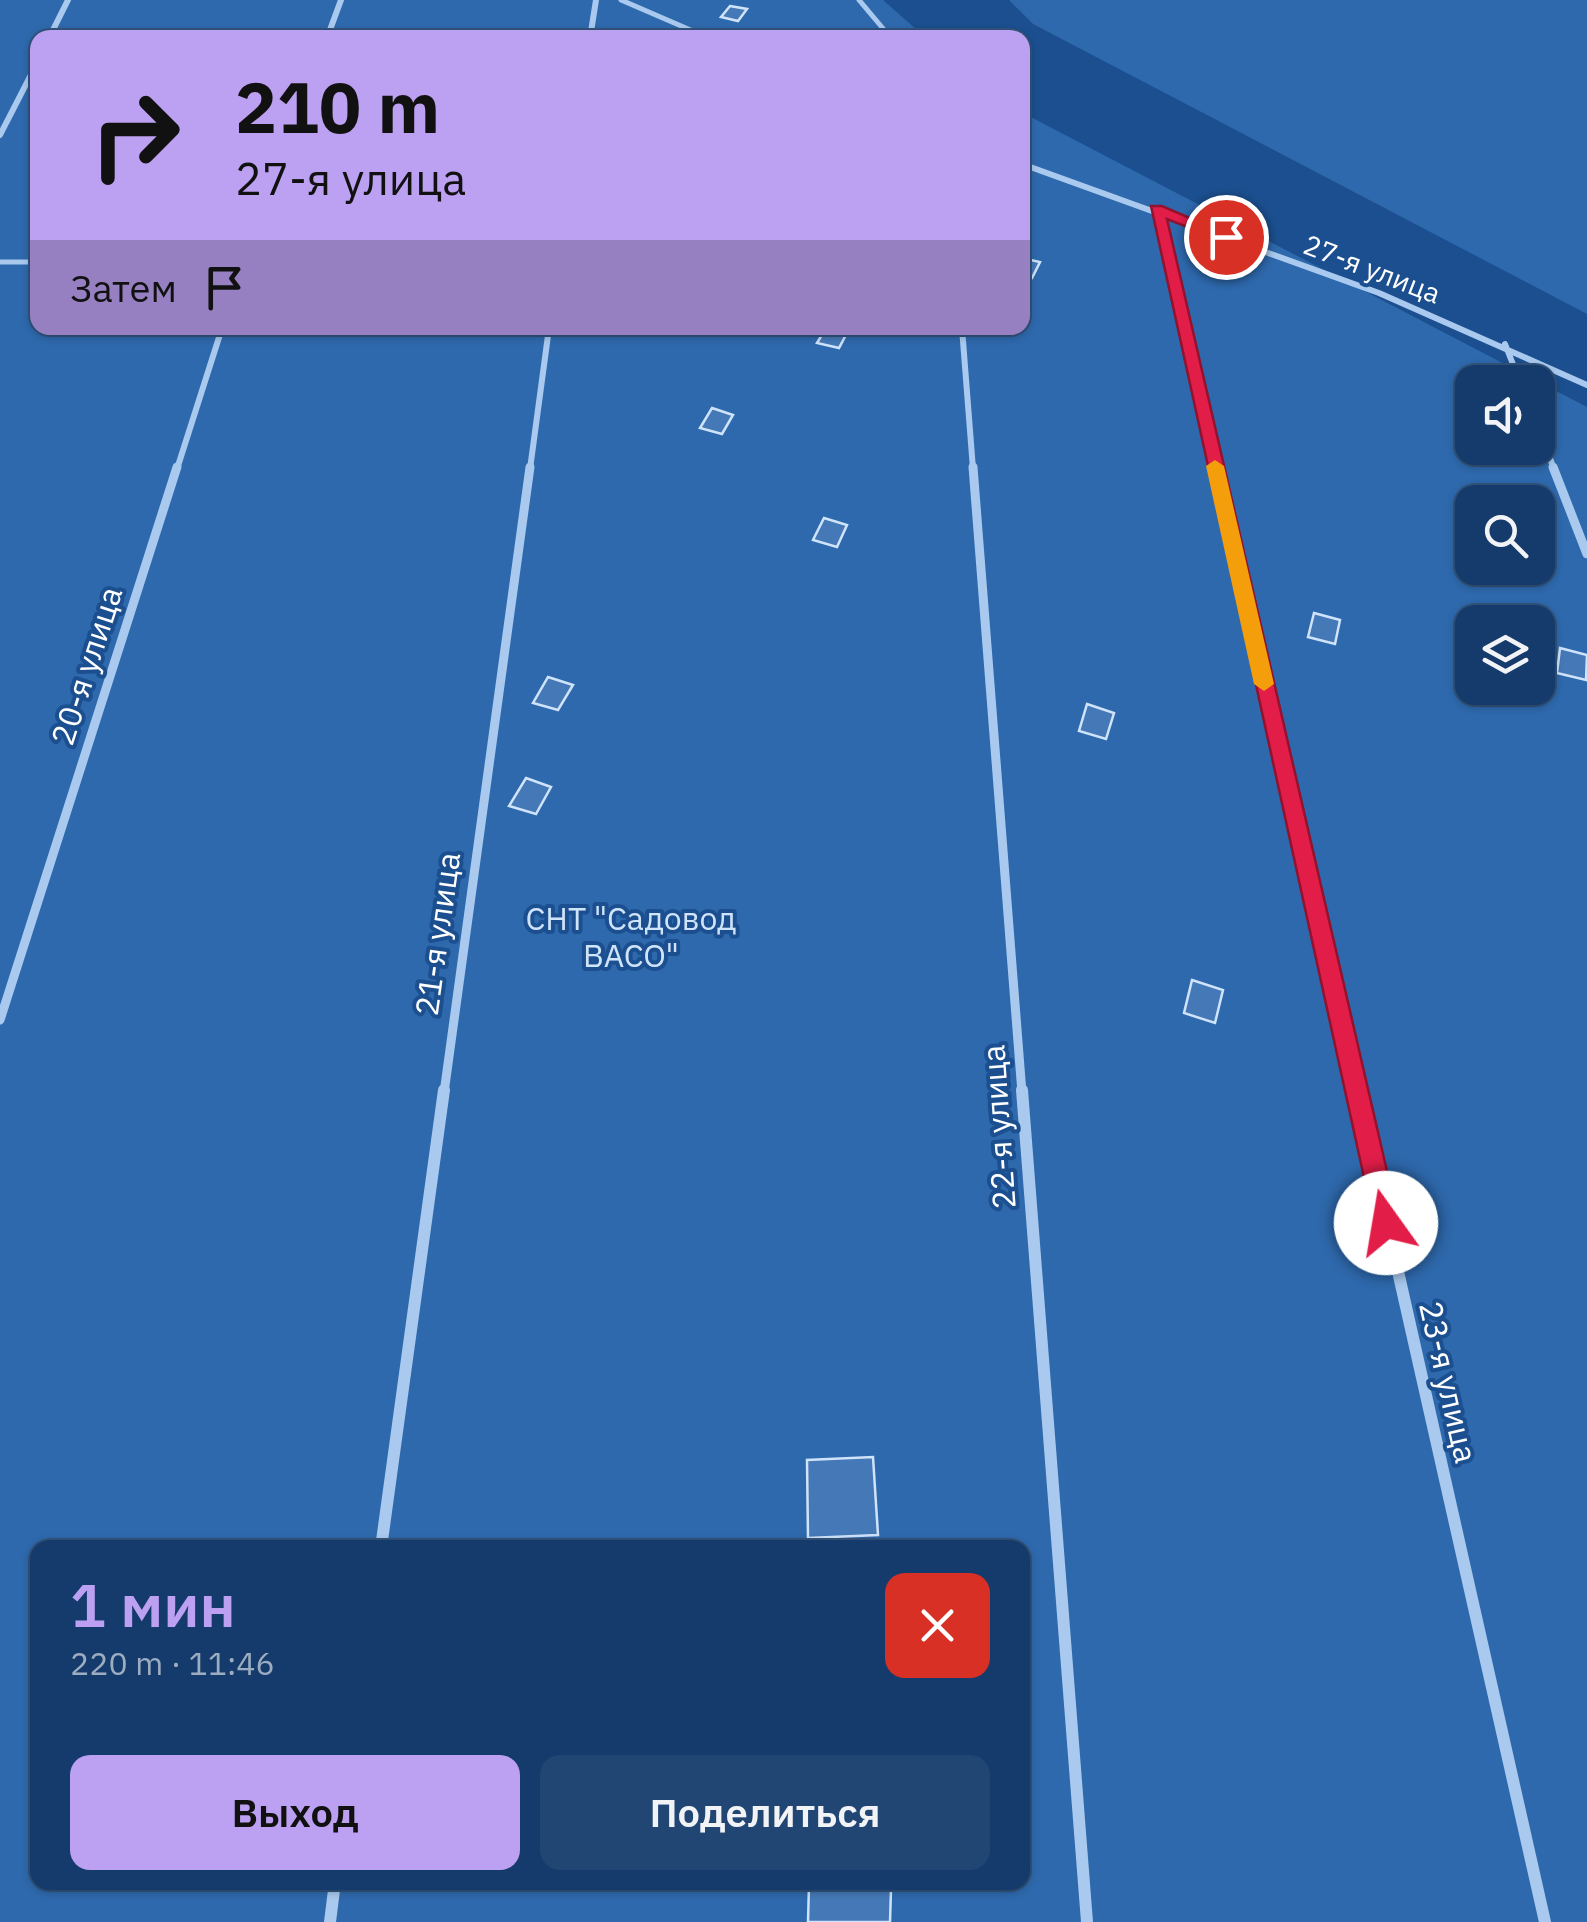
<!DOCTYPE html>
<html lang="ru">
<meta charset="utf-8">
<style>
body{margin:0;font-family:"IBM Plex Sans",sans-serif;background:#214673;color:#f1f3f6;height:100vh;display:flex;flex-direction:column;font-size:38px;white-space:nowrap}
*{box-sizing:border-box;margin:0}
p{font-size:32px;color:#9dadc1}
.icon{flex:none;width:55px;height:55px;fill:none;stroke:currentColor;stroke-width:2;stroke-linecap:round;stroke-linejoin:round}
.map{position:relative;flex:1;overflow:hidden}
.sheet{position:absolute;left:30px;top:1540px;width:1000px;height:350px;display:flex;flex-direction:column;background:#143b6b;border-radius:20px;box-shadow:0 2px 8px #0004,0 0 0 2px #33557e}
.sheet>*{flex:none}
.guide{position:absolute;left:30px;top:30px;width:1000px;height:305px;border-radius:20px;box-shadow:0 2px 8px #0004,0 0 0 2px #33557e;background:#bca0f2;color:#111;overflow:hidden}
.buttons{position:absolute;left:1455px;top:365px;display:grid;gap:20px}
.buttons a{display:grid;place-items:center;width:100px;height:100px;border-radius:20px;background:#143b6b;box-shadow:0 2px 8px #0004,0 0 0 2px #33557e;font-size:50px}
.pin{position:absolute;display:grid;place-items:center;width:85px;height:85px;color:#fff;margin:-42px;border:5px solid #fff;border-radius:50%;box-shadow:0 2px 10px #0007}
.me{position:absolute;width:110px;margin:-55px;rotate:347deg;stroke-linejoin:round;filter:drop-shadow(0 0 8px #0008)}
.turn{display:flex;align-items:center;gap:35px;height:210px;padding:0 40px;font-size:45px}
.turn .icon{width:130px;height:130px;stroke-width:2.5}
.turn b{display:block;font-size:70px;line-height:85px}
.then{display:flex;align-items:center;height:95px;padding:0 40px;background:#0003;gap:20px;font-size:38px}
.round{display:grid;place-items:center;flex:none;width:105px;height:105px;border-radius:20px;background:#214673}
.overview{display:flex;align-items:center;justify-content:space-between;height:170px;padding:0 40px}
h1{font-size:60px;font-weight:600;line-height:75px;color:#bca0f2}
.action{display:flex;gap:20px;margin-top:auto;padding:20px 40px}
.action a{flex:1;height:115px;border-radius:20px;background:#bca0f2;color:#111;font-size:40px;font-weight:600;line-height:115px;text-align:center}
.action a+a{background:#214673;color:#f1f3f6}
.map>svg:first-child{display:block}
.green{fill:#2e69ad;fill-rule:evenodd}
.building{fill:#4478b7;stroke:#cfe3fa;stroke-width:2.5}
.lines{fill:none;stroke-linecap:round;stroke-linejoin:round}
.service{stroke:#a9c9ee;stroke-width:5}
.minor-far2{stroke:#a9c9ee;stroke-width:6}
.minor-far1{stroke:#a9c9ee;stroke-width:9}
.minor{stroke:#a9c9ee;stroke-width:12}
.route{fill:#e11d48;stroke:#92132f;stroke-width:2.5}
.slow{fill:#f59e0b}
.labels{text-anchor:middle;stroke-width:8;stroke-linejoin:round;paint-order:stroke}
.far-street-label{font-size:28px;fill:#fff;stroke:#1b4f8f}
.street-label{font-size:32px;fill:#fff;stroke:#1b4f8f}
.park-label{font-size:32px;fill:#cfe3fa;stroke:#1b4f8f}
</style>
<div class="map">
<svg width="1587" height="1922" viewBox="0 0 1587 1922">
<rect width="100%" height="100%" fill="#1b4f8f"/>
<path class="green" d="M 0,0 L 883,0 L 925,37 L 38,38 L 38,328 L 1022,328 L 1023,113 L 1587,407 L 1587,1922 L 0,1922 ZM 1472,382 L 1538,382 L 1538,448 L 1472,448 ZM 1472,502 L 1538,502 L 1538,568 L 1472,568 ZM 1472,622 L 1538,622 L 1538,688 L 1472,688 ZM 38,1548 L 1022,1548 L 1022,1882 L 38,1882 Z
M 1009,0 L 1587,0 L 1587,314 L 1033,24 Z"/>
<path class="building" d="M 730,6 L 747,9 L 738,21 L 721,17 Z
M 1022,258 L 1040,262 L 1032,278 L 1022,276 Z
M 826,328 L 848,331 L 839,348 L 817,343 Z
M 712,408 L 733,415 L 722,434 L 700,428 Z
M 824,518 L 847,525 L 837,547 L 813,540 Z
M 1314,613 L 1340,620 L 1335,644 L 1308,637 Z
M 1560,648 L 1587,655 L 1586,680 L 1557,673 Z
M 548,677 L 573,685 L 558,710 L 533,703 Z
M 1087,704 L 1114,713 L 1106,739 L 1079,731 Z
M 526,778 L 551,787 L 536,814 L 509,806 Z
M 1192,980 L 1223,990 L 1215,1023 L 1184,1013 Z
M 873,1457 L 878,1535 L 808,1538 L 807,1460 Z
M 809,1885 L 891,1889 L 890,1922 L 808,1922 Z"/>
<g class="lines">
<path class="service" d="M 621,0 L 709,38
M 859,0 L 891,38
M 0,262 L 38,262"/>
<path class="minor-far2" d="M 49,38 L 68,0
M 327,38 L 341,0
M 590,38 L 596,0
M 0,135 L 38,61
M 1022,164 L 1379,293 L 1587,385
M 1157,210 L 1216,469
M 962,328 L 973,469
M 1505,344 L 1520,382
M 1538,427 L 1554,469
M 177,469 L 222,328
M 530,469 L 549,328"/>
<path class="minor-far1" d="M 973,467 L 1022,1093
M 1215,467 L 1357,1093
M 1553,467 L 1587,554
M 0,1020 L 177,467
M 444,1093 L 530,467"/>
<path class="minor" d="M 1022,1090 L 1087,1922
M 1357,1090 L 1545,1922
M 381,1548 L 444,1090
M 330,1922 L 335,1882"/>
</g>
<path class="route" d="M 1151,206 L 1162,206 L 1234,237 L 1221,240 L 1167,219 L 1399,1223 L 1395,1232 L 1386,1235 L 1378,1232 L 1374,1223 Z"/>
<path class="slow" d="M 1215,460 L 1224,466 L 1274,684 L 1264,691 L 1254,684 L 1206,466 Z"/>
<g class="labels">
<g class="far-street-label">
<text transform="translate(1372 269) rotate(21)" y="10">27-я улица</text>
</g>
<g class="street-label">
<text transform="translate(87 666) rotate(-72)" y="11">20-я улица</text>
<text transform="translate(438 934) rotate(-82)" y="11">21-я улица</text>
<text transform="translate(999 1127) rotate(-94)" y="11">22-я улица</text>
<text transform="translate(1448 1382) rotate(77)" y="11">23-я улица</text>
</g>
<g class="park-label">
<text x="631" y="930">СНТ "Садовод<tspan x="631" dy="37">ВАСО"</tspan></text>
</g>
</g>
</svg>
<div class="buttons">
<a><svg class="icon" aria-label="sound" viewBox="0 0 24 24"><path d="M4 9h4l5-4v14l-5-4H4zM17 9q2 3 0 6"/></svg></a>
<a><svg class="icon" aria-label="search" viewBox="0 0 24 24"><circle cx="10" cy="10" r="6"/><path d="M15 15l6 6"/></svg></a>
<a><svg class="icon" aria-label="layers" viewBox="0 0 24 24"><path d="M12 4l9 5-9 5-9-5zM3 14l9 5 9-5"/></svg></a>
</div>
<div class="pin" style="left:1226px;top:237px;background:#d93025"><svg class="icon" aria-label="arrive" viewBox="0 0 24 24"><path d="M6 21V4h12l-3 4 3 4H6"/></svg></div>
<svg class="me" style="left:1386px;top:1223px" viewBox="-20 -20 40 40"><circle r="19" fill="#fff"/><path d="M0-13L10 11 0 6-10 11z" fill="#e11d48"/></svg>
<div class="guide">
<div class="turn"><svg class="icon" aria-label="right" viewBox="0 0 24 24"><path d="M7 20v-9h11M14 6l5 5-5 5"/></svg><div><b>210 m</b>27-я улица</div></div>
<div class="then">Затем<svg class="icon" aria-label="arrive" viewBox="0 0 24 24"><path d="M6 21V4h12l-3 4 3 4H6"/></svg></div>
</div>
<section class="sheet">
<div class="overview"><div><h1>1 мин</h1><p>220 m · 11:46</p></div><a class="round" style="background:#d93025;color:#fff"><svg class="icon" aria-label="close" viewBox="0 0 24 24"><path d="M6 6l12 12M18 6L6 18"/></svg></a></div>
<div class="action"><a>Выход</a><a>Поделиться</a></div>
</section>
</div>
